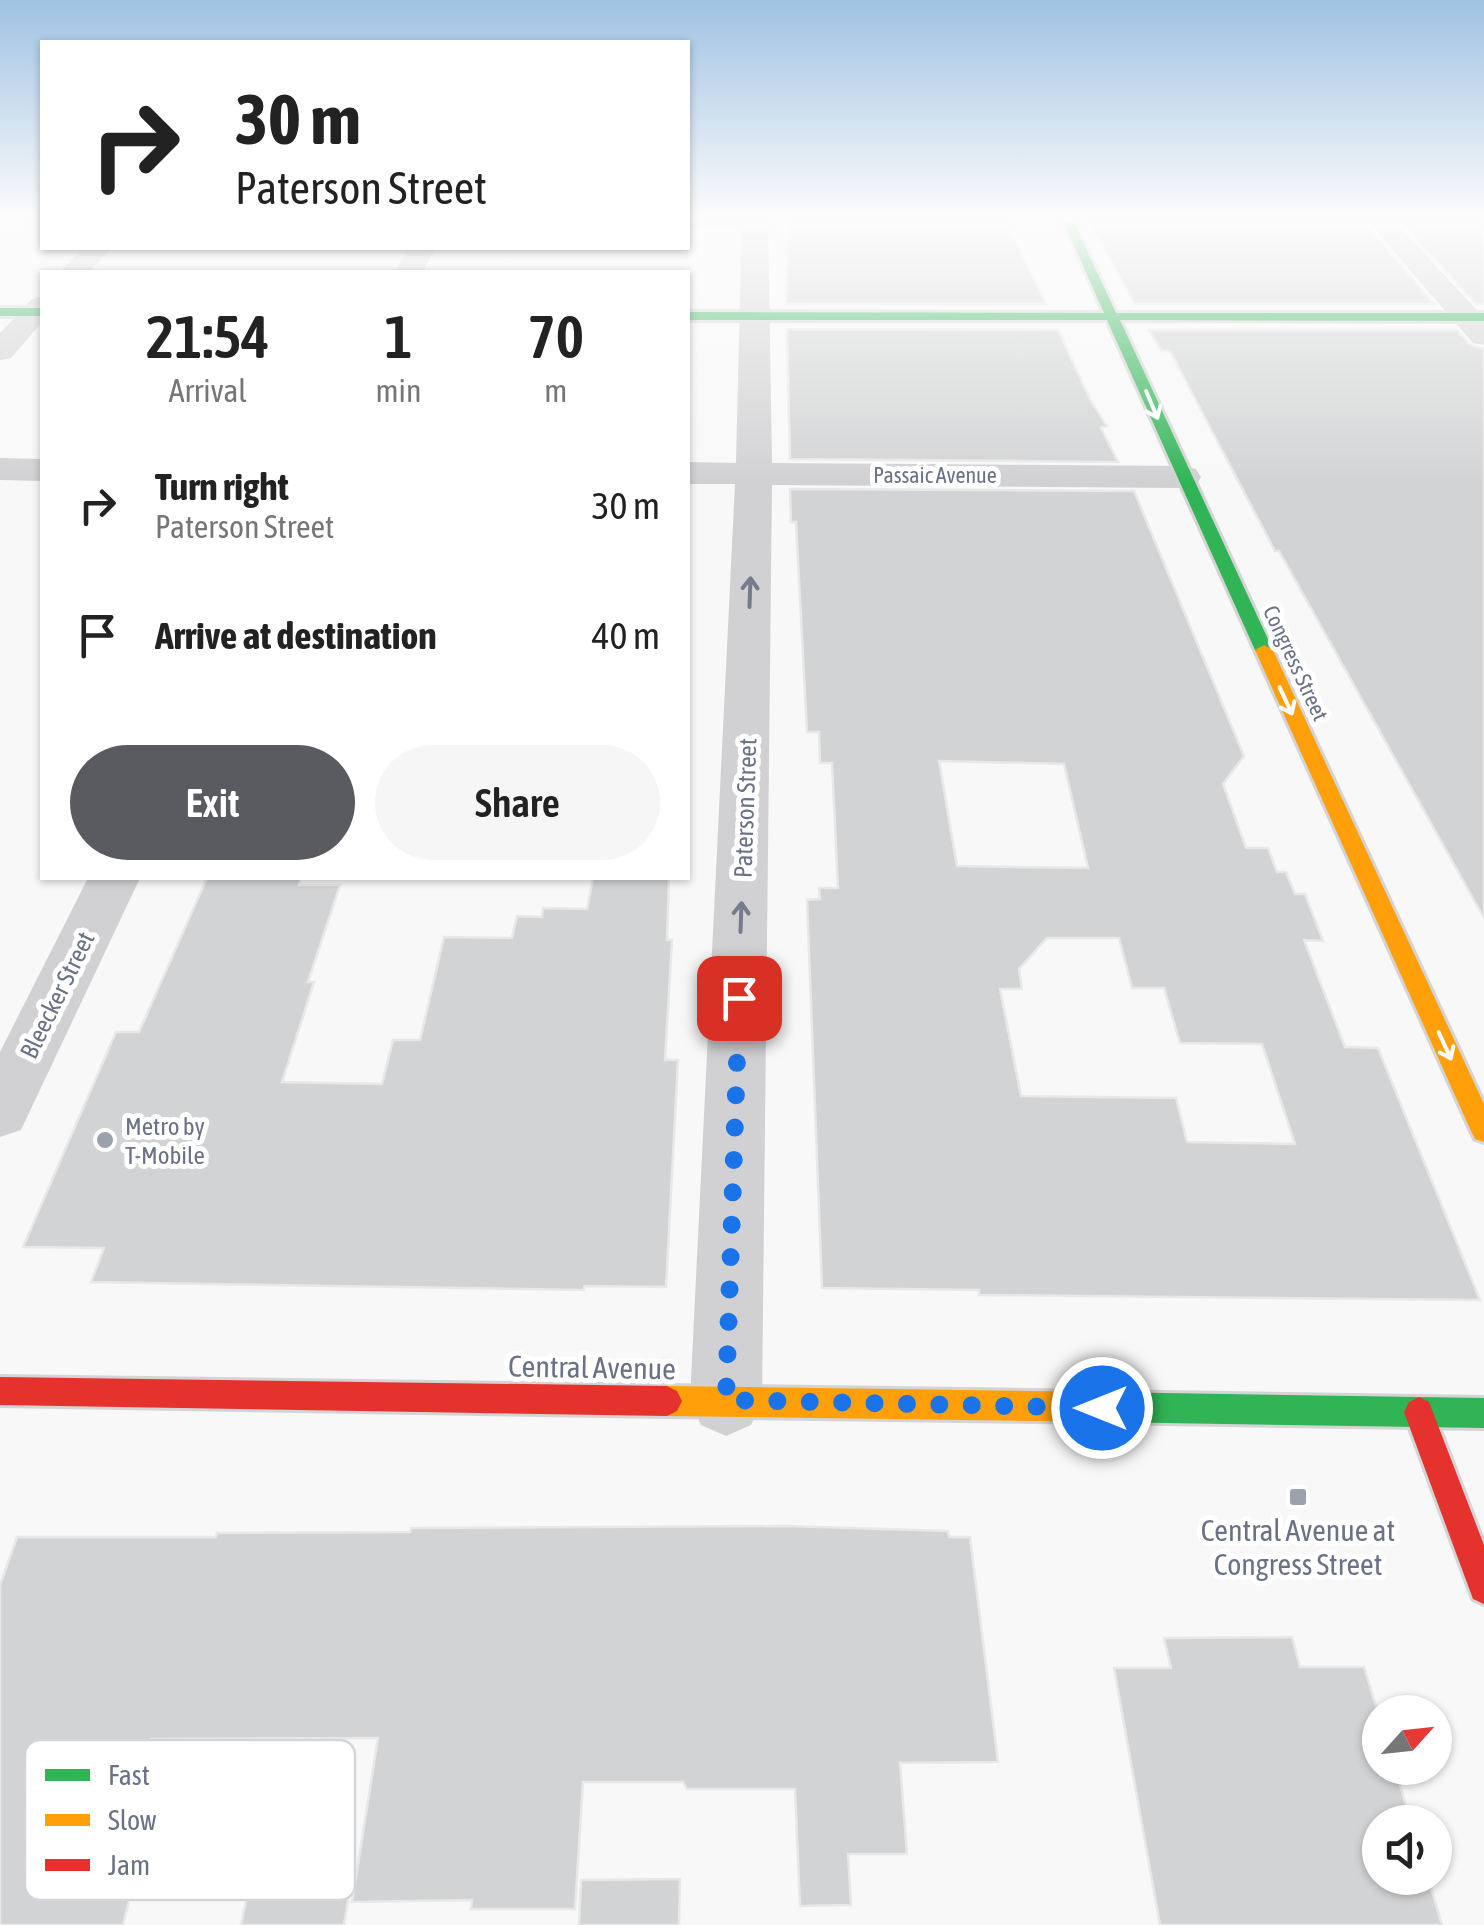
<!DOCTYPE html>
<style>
body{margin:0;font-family:"Asap Condensed",sans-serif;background:#f6f6f6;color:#222;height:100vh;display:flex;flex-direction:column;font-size:38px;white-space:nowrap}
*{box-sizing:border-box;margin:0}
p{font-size:32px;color:#767676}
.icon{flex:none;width:55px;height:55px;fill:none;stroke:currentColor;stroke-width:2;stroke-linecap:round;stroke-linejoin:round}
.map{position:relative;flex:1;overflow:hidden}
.panel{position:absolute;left:40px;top:270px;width:650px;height:610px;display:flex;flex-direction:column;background:#fff;border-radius:0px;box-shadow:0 2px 8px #0004}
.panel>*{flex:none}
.guide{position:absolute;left:40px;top:40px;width:650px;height:210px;border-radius:0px;box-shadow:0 2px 8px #0004;background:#fff;color:#222;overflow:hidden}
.needle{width:65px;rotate:63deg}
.tools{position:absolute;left:1362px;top:1695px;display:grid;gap:20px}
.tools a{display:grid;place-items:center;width:90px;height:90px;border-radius:50%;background:#fff;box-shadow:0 2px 8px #0004;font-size:50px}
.pin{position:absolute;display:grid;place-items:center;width:85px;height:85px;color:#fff;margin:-42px;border-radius:20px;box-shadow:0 5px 15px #0006}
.me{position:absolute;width:110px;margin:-55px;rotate:270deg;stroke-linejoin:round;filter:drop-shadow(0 0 8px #0008)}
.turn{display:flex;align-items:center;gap:35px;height:210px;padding:0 30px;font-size:45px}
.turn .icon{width:130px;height:130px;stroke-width:2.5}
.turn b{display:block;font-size:70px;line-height:85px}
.eta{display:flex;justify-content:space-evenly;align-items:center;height:170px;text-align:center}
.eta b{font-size:60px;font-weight:600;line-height:70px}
.cta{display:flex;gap:20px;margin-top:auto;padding:20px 30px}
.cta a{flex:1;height:115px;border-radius:60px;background:#595b61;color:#fff;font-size:40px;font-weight:600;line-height:115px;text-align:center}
.cta a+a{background:#f6f6f6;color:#222}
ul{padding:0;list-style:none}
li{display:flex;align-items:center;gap:30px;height:130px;padding:0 30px}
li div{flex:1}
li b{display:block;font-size:38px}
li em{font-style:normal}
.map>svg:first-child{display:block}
.building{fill:#d2d3d4;stroke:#e8e8e8;stroke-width:2.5;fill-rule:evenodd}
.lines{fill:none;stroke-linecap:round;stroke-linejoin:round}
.fast-casing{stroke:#d4d4d6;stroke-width:6}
.slow-casing{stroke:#d4d4d6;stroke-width:6}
.jam-casing{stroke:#d4d4d6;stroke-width:6}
.lane{fill:#d1d1d3;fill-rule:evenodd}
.street{fill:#d1d1d3;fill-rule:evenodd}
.fast{fill:#30b455;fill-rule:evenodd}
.slow{fill:#ff9f0a;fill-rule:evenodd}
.jam{fill:#e5322d;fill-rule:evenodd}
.oneway{stroke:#fff}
.oneway2{stroke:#757c8e}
.route{stroke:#1a73e8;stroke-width:18;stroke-dasharray:0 32.4}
.poi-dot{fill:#9ca1ae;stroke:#fff;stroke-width:4}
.labels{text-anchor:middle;stroke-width:10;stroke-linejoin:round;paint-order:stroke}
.far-street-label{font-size:22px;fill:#6b7286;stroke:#fff}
.street-label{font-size:25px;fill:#6b7286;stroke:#fff}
.poi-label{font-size:25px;fill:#6b7286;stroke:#fff;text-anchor:start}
.near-street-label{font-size:30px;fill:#6b7286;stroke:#fff}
.near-poi-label{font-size:30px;fill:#6b7286;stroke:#fff}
.key{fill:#fff;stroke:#d3d5db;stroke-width:2.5}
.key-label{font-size:28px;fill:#6b7286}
</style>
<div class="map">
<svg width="1484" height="1925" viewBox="0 0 1484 1925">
<rect width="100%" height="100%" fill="#f8f8f8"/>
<path class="building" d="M 789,216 L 1003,216 L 1046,304 L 786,304 Z
M 1086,216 L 1359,216 L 1434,304 L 1135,304 Z
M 1395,216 L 1484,216 L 1484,304 L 1476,304 Z
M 787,329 L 1058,330 L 1091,401 L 1107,426 L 1101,428 L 1118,462 L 790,459 Z
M 1149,330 L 1457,330 L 1470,345 L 1484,349 L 1484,918 L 1279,551 L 1275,551 L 1170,351 L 1161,351 Z
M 790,489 L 1134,491 L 1244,756 L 1223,784 L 1246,848 L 1268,848 L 1277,872 L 1286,872 L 1295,894 L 1305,894 L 1323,941 L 1304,940 L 1345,1047 L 1378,1048 L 1480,1300 L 979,1295 L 979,1290 L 822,1288 L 807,900 L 820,899 L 819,888 L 838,888 L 832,763 L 820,763 L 819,732 L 807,732 L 796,522 L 791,522 ZM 939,761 L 1064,764 L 1088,868 L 957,866 ZM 1047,938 L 1119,938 L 1132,988 L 1164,988 L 1180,1043 L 1262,1044 L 1295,1144 L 1187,1142 L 1176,1098 L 1021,1096 L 1000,989 L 1022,989 L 1019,969 Z
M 207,878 L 301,878 L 299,885 L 340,885 L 308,982 L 314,982 L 282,1082 L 382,1084 L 393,1040 L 420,1040 L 444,937 L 512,938 L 517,916 L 542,917 L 543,908 L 587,909 L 593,878 L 669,878 L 667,940 L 672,940 L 665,1060 L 678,1060 L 666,1287 L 584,1286 L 584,1290 L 91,1282 L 104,1248 L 23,1247 L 116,1032 L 139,1032 Z
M 787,1526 L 948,1531 L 949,1537 L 970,1537 L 998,1762 L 900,1763 L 907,1854 L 848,1854 L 851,1905 L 800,1906 L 795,1789 L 687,1789 L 683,1782 L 583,1782 L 575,1909 L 471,1909 L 472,1900 L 352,1902 L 378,1738 L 151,1739 L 116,1878 L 135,1878 L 123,1925 L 0,1925 L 0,1585 L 17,1537 L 216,1537 L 217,1533 L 410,1532 L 411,1528 Z
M 1292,1637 L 1300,1667 L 1364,1667 L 1380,1719 L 1380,1768 L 1395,1768 L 1411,1822 L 1380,1822 L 1380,1878 L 1428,1878 L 1442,1925 L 1160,1925 L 1114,1668 L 1171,1668 L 1164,1638 Z
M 354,1865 L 344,1925 L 241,1925 L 253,1866 Z
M 680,1879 L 679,1925 L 579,1925 L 581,1880 Z"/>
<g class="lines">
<defs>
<path id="fast" d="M 1061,216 L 1071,216 L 1116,313 L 1484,313 L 1484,321 L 1120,320 L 1273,650 L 1270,654 L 1258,654 L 1255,650 L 1107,320 L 688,320 L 688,312 L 1104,313 Z
M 0,308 L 42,308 L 42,316 L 0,316 Z
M 1103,1392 L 1484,1398 L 1484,1428 L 1103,1422 L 1093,1417 L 1088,1407 L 1093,1397 Z"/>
<path id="slow" d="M 1264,645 L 1273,650 L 1484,1104 L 1484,1142 L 1475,1139 L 1471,1131 L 1255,650 Z
M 667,1386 L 1103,1392 L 1113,1397 L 1118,1407 L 1113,1417 L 1103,1422 L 667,1416 L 657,1411 L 652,1401 L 657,1391 Z"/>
<path id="jam" d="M 0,1377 L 667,1386 L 677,1391 L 682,1401 L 677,1411 L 667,1416 L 0,1405 Z
M 1419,1397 L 1429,1402 L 1484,1545 L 1484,1604 L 1473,1599 L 1404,1412 L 1409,1402 Z"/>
</defs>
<use href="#fast" class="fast-casing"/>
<use href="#slow" class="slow-casing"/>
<use href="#jam" class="jam-casing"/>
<path class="lane" d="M 688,220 L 755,220 L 762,224 L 755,228 L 688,228 Z"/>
<path class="street" d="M 742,216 L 768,216 L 772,463 L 1183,466 L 1196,469 L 1201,477 L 1196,485 L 1183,488 L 772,485 L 762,1400 L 751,1425 L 726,1436 L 701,1425 L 690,1400 L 735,484 L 688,484 L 688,462 L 736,463 Z
M 1363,216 L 1390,216 L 1484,318 L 1484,345 L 1473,343 Z
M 83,248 L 112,248 L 89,272 L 60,272 Z
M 408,248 L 435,248 L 423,272 L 395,272 Z
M 42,296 L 42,322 L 11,358 L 0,360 L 0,333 L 32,299 Z
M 0,458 L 42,459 L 42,481 L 0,480 Z
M 88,878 L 140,878 L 21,1130 L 0,1137 L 0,1052 Z"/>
<use href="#fast" class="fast"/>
<use href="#slow" class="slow"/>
<use href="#jam" class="jam"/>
</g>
<defs><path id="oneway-shaft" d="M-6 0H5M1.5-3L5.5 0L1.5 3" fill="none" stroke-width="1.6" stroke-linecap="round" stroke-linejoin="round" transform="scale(2.5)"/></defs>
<g class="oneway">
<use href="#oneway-shaft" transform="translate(1152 405) rotate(67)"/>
<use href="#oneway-shaft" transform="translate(1286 701) rotate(65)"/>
<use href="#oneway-shaft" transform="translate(1445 1046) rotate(65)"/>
</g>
<g class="oneway2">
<use href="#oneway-shaft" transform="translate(750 592) rotate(-88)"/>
<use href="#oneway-shaft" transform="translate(741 917) rotate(-88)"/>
</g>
<linearGradient id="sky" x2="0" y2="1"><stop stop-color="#9fc2e3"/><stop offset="0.45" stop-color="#fcfcfc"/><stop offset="1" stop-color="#fcfcfc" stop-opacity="0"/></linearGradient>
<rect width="1484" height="485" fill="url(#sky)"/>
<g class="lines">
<path class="route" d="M 739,998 L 726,1400 L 1102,1408"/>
</g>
<g class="poi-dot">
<circle cx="105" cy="1140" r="10"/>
<rect x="1288" y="1487" width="20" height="20" rx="5"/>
</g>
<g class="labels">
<g class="far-street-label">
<text x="935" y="483">Passaic Avenue</text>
<text transform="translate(1296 663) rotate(65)" y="8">Congress Street</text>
</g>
<g class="street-label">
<text transform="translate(745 808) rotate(-88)" y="9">Paterson Street</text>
<text transform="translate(57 995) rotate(-64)" y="9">Bleecker Street</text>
</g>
<g class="poi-label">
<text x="125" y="1135">Metro by<tspan x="125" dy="29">T-Mobile</tspan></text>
</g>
<g class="near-street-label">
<text transform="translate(592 1368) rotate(1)" y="10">Central Avenue</text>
</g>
<g class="near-poi-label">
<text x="1298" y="1541">Central Avenue at<tspan x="1298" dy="34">Congress Street</tspan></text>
</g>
</g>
<rect x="25" y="1740" width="330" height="160" rx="15" class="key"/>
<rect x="45" y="1769" width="45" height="12" fill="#30b455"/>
<rect x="45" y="1814" width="45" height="12" fill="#ff9f0a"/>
<rect x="45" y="1859" width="45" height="12" fill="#e5322d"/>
<g class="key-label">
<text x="108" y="1785">Fast</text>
<text x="108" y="1830">Slow</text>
<text x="108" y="1875">Jam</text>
</g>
</svg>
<div class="tools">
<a><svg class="needle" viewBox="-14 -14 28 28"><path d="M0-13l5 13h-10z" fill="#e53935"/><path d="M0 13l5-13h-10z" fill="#767676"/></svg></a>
<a><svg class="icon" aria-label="sound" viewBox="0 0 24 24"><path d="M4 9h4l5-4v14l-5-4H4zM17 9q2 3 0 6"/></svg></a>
</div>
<div class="pin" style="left:739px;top:998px;background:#d93025"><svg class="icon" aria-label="arrive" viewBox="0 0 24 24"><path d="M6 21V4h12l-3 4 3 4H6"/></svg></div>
<svg class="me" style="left:1102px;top:1408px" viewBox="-20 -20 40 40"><circle r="17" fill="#1a73e8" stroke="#fff" stroke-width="3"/><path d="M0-11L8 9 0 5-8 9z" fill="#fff"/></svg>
<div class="guide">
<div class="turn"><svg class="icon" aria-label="right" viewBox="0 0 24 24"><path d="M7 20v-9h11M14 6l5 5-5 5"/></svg><div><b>30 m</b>Paterson Street</div></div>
</div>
<section class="panel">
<div class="eta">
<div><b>21:54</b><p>Arrival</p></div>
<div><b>1</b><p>min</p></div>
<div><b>70</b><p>m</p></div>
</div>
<ul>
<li><svg class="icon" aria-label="right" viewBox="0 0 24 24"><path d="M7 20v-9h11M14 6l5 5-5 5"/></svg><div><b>Turn right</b><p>Paterson Street</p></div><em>30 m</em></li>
<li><svg class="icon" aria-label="arrive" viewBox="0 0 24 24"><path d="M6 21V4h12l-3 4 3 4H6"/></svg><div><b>Arrive at destination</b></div><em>40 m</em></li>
</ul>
<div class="cta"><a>Exit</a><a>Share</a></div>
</section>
</div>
